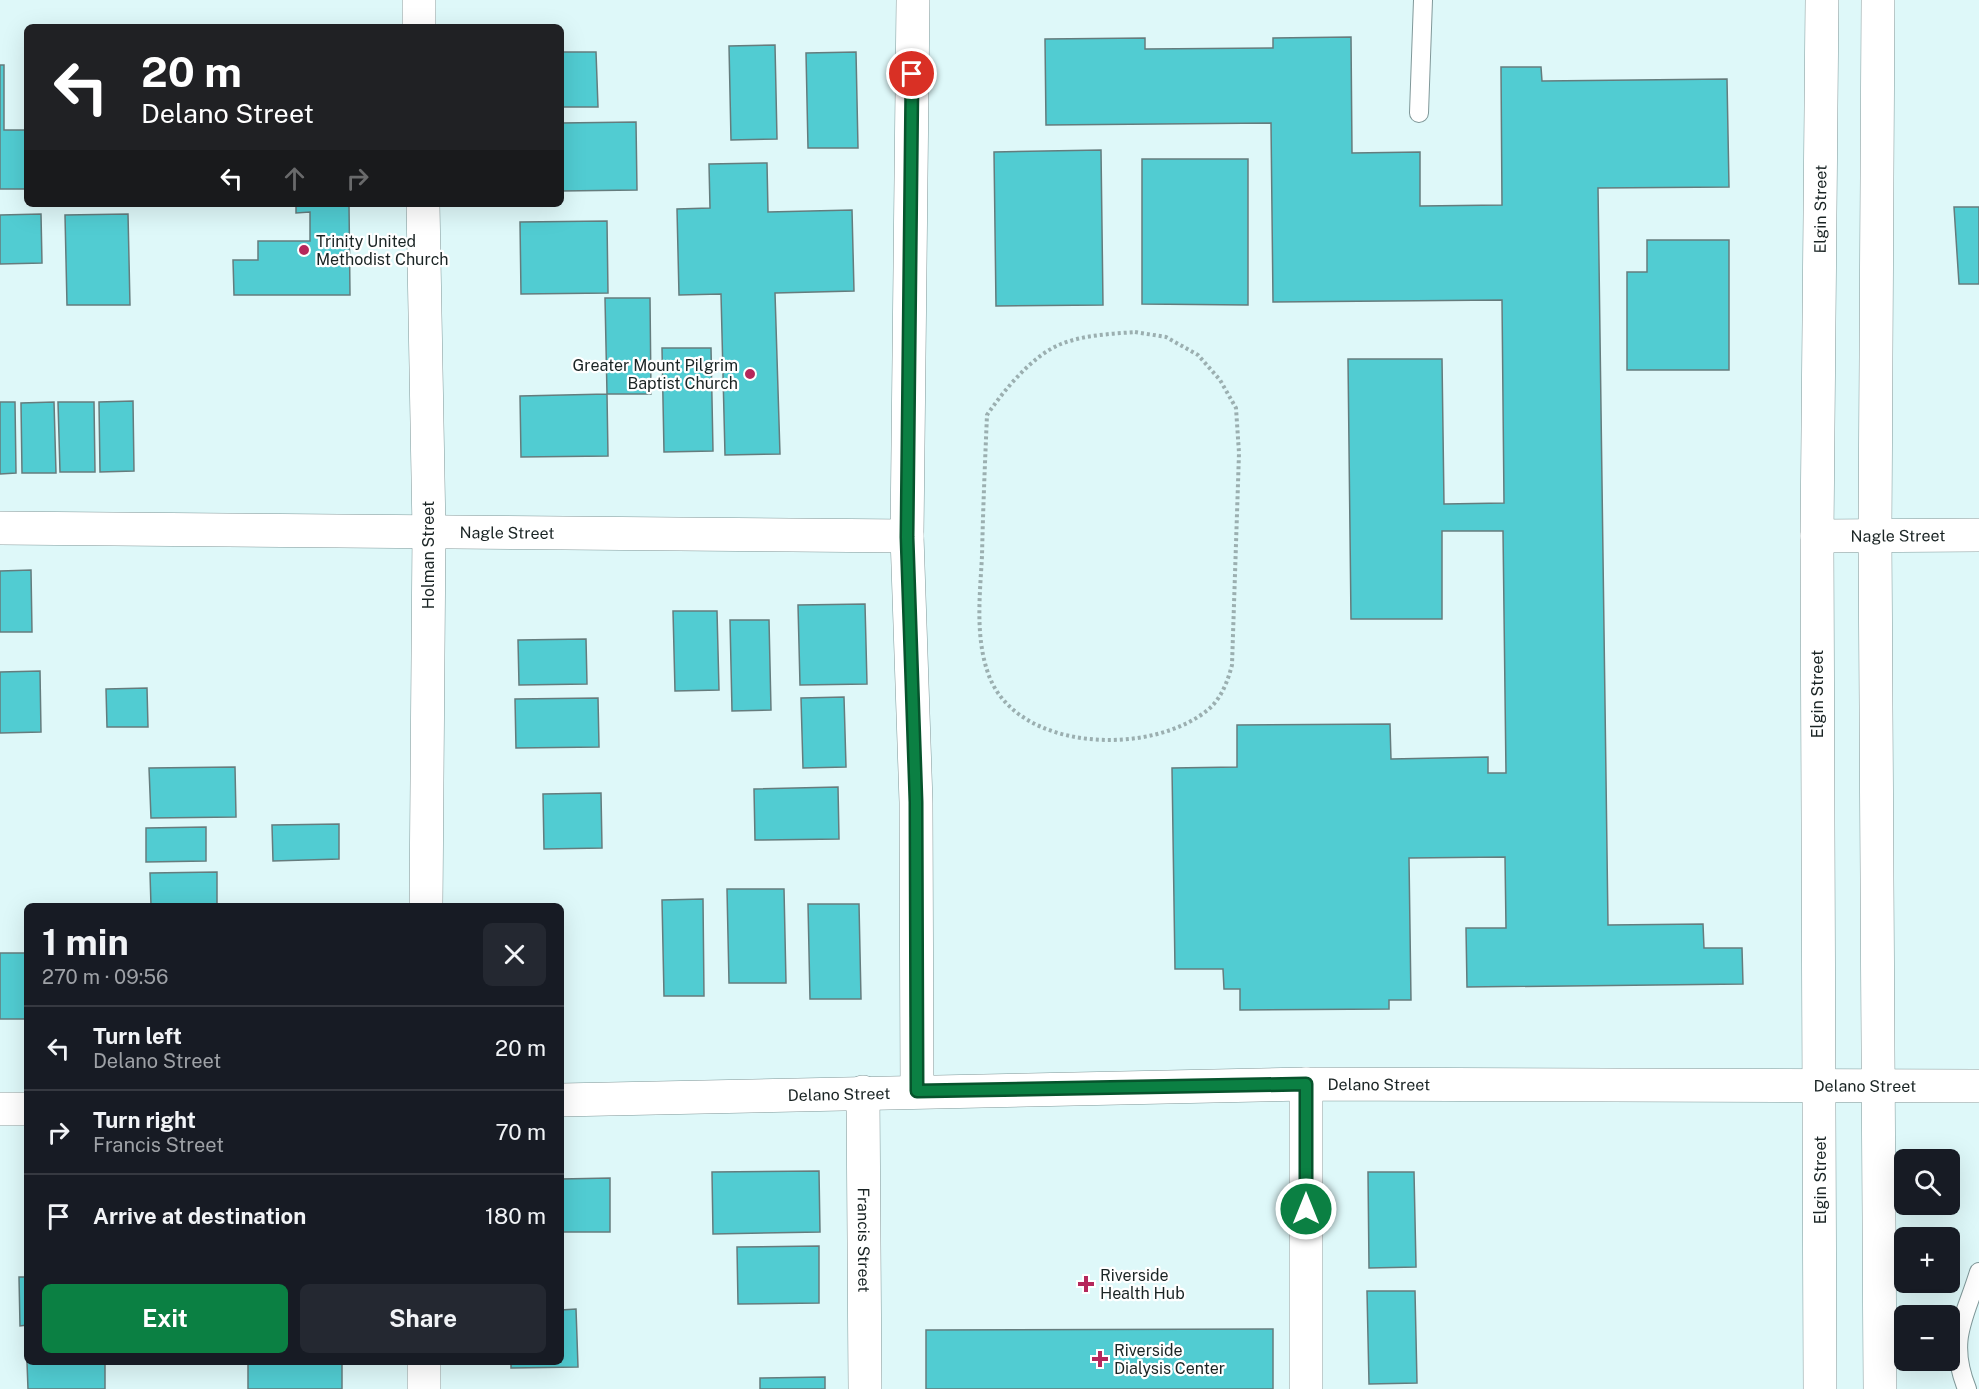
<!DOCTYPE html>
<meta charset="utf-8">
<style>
body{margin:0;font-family:"Public Sans",sans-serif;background:#242831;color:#f1f3f6;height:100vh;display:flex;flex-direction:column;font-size:22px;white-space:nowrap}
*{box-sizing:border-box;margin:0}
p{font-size:20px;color:#9ea1a6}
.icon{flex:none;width:33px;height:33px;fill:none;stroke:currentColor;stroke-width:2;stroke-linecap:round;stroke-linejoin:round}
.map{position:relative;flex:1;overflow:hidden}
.panel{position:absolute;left:24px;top:903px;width:540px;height:462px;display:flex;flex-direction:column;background:#171b24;border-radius:9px;box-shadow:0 6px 24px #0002}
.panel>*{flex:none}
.top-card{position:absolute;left:24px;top:24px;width:540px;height:183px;border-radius:9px;box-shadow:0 6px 24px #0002;background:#202124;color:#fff;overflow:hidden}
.fabs{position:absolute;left:1894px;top:1149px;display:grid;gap:12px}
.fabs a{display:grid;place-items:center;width:66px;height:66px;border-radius:9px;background:#171b24;box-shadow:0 6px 24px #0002;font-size:30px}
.pin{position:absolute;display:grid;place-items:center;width:51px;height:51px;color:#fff;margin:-26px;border:3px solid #fff;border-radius:50%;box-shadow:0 2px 6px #0007}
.me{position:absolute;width:66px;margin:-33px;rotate:0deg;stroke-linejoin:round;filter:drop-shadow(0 0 4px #0008)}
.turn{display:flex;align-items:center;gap:21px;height:126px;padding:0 18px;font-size:27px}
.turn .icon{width:78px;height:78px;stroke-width:2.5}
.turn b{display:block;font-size:42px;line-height:51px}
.lanes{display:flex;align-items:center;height:57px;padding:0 18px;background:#0003;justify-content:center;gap:30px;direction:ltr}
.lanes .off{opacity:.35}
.round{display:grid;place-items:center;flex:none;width:63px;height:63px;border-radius:9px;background:#242831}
.overview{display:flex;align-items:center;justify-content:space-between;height:102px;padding:0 18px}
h1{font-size:36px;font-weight:700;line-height:45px}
.primary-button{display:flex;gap:12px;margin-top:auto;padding:12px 18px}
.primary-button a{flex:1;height:69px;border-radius:9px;background:#0b8043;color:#fff;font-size:24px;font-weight:700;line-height:69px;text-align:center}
.primary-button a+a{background:#242831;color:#f1f3f6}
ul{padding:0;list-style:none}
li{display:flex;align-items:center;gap:18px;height:84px;padding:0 18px;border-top:2px solid #363941}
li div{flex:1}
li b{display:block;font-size:22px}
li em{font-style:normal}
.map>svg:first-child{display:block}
.building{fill:#51ccd2;stroke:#657c7d;stroke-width:1.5}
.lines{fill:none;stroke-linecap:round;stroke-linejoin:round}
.lane-casing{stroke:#809899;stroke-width:20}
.street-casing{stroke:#809899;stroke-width:34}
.secondary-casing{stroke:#809899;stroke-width:34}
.primary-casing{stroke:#809899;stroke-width:34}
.path{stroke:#9bafb0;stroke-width:4;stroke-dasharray:3 3;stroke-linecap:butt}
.lane{stroke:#fff;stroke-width:18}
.street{stroke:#fff;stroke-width:33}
.secondary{stroke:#fff;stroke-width:33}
.primary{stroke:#fff;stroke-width:33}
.route-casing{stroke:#07532c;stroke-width:15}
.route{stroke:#0b8043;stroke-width:10}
.poi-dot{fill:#b5275b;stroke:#fff;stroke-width:2}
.labels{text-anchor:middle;stroke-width:4.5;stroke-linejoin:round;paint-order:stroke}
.street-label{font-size:16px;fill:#1a2424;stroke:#fff}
.poi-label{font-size:16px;fill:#1a2424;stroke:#fff;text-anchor:start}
</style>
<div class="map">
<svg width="1979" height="1389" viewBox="0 0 1979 1389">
<rect width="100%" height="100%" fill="#def8f9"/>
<path class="building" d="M 1351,37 L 1352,153 L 1420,152 L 1420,206 L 1502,205 L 1501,67 L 1541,67 L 1542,81 L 1727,79 L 1729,187 L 1598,188 L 1608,925 L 1703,924 L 1704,948 L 1742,948 L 1743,984 L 1467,987 L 1466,928 L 1506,928 L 1505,857 L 1409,858 L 1411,1000 L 1389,1000 L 1389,1009 L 1240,1010 L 1240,989 L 1224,989 L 1223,969 L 1175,969 L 1172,768 L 1237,767 L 1237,725 L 1390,724 L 1391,759 L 1488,757 L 1488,773 L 1506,773 L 1503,531 L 1442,531 L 1442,619 L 1351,619 L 1348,359 L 1442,359 L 1444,504 L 1504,503 L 1502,300 L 1273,302 L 1271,123 L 1046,125 L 1045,39 L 1145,38 L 1145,49 L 1273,48 L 1273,38 Z
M 775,45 L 777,139 L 731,140 L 729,46 Z
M 561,52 L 596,52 L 598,107 L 561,107 Z
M 856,52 L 858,148 L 808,148 L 806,53 Z
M 0,65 L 4,65 L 4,130 L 27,130 L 27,189 L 0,189 Z
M 636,122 L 637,190 L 561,191 L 561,123 Z
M 1101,150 L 1103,305 L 996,306 L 994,152 Z
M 1142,159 L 1248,159 L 1248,305 L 1142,304 Z
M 767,163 L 768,212 L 852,210 L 854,291 L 775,293 L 780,454 L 725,455 L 721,294 L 679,295 L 677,209 L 710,208 L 709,164 Z
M 296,204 L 349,204 L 350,295 L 234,295 L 233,260 L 258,260 L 258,241 L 310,241 L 310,212 L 296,213 Z
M 1954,207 L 1979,207 L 1979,284 L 1959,284 Z
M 41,214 L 42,263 L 0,264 L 0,215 Z
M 128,214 L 130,305 L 67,305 L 65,215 Z
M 607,221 L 608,293 L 521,294 L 520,222 Z
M 1647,240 L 1729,240 L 1729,370 L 1627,370 L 1627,272 L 1647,272 Z
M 605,298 L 650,298 L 651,394 L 607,394 Z
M 662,348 L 711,348 L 713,451 L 664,452 Z
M 607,394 L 608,456 L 521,457 L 520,396 Z
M 133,401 L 134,471 L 100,472 L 99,402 Z
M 0,402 L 15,402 L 16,473 L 0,474 Z
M 54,402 L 56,473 L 22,473 L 21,403 Z
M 58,402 L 94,402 L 95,472 L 60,472 Z
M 31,570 L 32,632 L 0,632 L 0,571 Z
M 865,604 L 867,684 L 800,685 L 798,605 Z
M 673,611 L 717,611 L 719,690 L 675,691 Z
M 730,620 L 769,620 L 771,710 L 732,711 Z
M 586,639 L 587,684 L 519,685 L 518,640 Z
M 40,671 L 41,732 L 0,733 L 0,672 Z
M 147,688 L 148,727 L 107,727 L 106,689 Z
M 844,697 L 846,767 L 803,768 L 801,698 Z
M 598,698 L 599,747 L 516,748 L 515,699 Z
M 235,767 L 236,817 L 151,818 L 149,768 Z
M 838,787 L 839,839 L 755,840 L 754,789 Z
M 601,793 L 602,848 L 544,849 L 543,794 Z
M 339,824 L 339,859 L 273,861 L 272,825 Z
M 206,827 L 206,861 L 146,862 L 146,828 Z
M 217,872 L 217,906 L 151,906 L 150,873 Z
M 727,889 L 784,889 L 786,983 L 729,983 Z
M 703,899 L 704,996 L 664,996 L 662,900 Z
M 808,904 L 859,904 L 861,999 L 810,999 Z
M 0,953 L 27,953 L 27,1019 L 0,1019 Z
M 819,1171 L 820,1232 L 713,1234 L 712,1172 Z
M 1368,1172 L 1414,1172 L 1416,1267 L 1369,1268 Z
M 610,1178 L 610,1232 L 561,1232 L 561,1179 Z
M 819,1246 L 819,1303 L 738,1304 L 737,1247 Z
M 19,1277 L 27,1277 L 27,1325 L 20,1326 Z
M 1367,1291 L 1415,1291 L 1417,1383 L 1369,1384 Z
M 576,1309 L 578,1367 L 511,1368 L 511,1362 L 561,1362 L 561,1310 Z
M 1273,1329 L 1273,1389 L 926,1389 L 926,1330 Z
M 27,1362 L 105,1362 L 105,1389 L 28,1389 Z
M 248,1362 L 342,1362 L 342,1389 L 248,1389 Z
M 825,1377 L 825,1389 L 760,1389 L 760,1378 Z"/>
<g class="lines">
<defs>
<path id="lane" d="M 1419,113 L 1423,0
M 1967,1389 C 1947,1339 1965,1318 1979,1272"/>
<g id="street">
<path d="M 913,0 L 907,536 L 916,802 L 917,1091"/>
<path id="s1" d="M 0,528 L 907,536"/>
<path id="s2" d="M 1817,536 L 1979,535"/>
<path id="s3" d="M 863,1092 L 865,1389"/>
<path id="s4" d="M 561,1100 L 1306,1084 L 1979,1086"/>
<path d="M 0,1109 L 27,1109"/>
<path d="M 1306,1389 L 1306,1084"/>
</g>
<path id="secondary" d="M 419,0 L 419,27
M 423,204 L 429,531 L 426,906
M 424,1389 L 424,1362"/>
<g id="primary">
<path d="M 1878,0 L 1875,535 L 1880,1389"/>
<path id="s5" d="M 1820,1389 L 1817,536 L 1822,0"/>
</g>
</defs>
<use href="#lane" class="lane-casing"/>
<use href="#street" class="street-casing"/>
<use href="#secondary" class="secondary-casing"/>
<use href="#primary" class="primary-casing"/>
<path class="path" d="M 1135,332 L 1166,337 L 1198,355 L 1220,380 L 1236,408 L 1239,453 L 1232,665 C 1228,680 1222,697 1210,708 C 1154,757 1015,753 988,673 C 975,636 980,594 982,556 C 983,509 985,462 987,415 C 1004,390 1033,355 1061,344 C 1084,335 1110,334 1135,332 Z"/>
<use href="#lane" class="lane"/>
<use href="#street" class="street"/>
<use href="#secondary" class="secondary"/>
<use href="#primary" class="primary"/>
</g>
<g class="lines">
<defs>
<path id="route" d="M 912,74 L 907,537 L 916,802 L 917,1091 L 1306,1084 L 1306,1209"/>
</defs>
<use href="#route" class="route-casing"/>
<use href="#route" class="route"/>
</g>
<g class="poi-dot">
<circle cx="304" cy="250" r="6"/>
<circle cx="750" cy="374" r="6"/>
<path d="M1083 1275h6v6h6v6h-6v6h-6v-6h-6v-6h6z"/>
<path d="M1097 1350h6v6h6v6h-6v6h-6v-6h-6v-6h6z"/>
</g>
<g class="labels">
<g class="street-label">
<text dy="6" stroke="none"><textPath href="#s5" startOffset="1180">Elgin Street</textPath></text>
<text dy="6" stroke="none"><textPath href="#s1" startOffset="507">Nagle Street</textPath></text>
<text dy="6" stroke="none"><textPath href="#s2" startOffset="81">Nagle Street</textPath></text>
<text transform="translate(428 555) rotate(-90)" y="6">Holman Street</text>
<text transform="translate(1817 694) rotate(-90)" y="6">Elgin Street</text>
<text dy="6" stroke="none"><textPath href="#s4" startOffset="818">Delano Street</textPath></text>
<text dy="6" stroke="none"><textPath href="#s4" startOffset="1304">Delano Street</textPath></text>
<text dy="6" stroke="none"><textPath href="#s4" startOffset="278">Delano Street</textPath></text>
<text transform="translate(1820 1180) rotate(-90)" y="6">Elgin Street</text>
<text dy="6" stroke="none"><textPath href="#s3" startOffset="148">Francis Street</textPath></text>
</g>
<g class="poi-label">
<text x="316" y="247">Trinity United<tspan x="316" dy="18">Methodist Church</tspan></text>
<text x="738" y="371" text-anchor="end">Greater Mount Pilgrim<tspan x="738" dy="18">Baptist Church</tspan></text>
<text x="1100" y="1281">Riverside<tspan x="1100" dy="18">Health Hub</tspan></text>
<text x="1114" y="1356">Riverside<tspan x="1114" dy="18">Dialysis Center</tspan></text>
</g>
</g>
</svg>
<div class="fabs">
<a><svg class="icon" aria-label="search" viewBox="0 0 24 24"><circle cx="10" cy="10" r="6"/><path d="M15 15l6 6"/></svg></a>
<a>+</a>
<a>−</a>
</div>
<div class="pin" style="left:912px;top:74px;background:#d93025"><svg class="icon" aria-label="arrive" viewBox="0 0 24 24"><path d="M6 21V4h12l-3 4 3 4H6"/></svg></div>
<svg class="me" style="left:1306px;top:1209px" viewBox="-20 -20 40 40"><circle r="17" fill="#0b8043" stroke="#fff" stroke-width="3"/><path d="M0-11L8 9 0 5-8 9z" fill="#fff"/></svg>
<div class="top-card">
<div class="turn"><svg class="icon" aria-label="left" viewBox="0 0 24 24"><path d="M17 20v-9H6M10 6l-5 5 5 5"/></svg><div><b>20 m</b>Delano Street</div></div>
<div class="lanes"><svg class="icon" aria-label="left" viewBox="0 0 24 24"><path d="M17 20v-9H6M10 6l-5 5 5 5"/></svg><svg class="icon off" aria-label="ahead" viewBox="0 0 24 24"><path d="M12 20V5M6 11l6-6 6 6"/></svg><svg class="icon off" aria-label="right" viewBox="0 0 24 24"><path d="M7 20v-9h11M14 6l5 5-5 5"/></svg></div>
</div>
<section class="panel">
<div class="overview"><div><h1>1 min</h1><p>270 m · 09:56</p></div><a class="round"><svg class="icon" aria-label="close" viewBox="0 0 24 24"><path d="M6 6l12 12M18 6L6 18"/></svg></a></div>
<ul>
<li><svg class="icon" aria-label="left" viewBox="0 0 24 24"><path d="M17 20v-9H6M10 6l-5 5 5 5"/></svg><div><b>Turn left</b><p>Delano Street</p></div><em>20 m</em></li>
<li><svg class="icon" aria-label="right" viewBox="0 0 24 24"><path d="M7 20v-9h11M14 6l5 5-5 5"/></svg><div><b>Turn right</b><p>Francis Street</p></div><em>70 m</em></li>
<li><svg class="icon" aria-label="arrive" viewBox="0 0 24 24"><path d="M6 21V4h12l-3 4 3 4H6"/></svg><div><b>Arrive at destination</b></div><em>180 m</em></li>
</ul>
<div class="primary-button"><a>Exit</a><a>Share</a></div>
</section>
</div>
